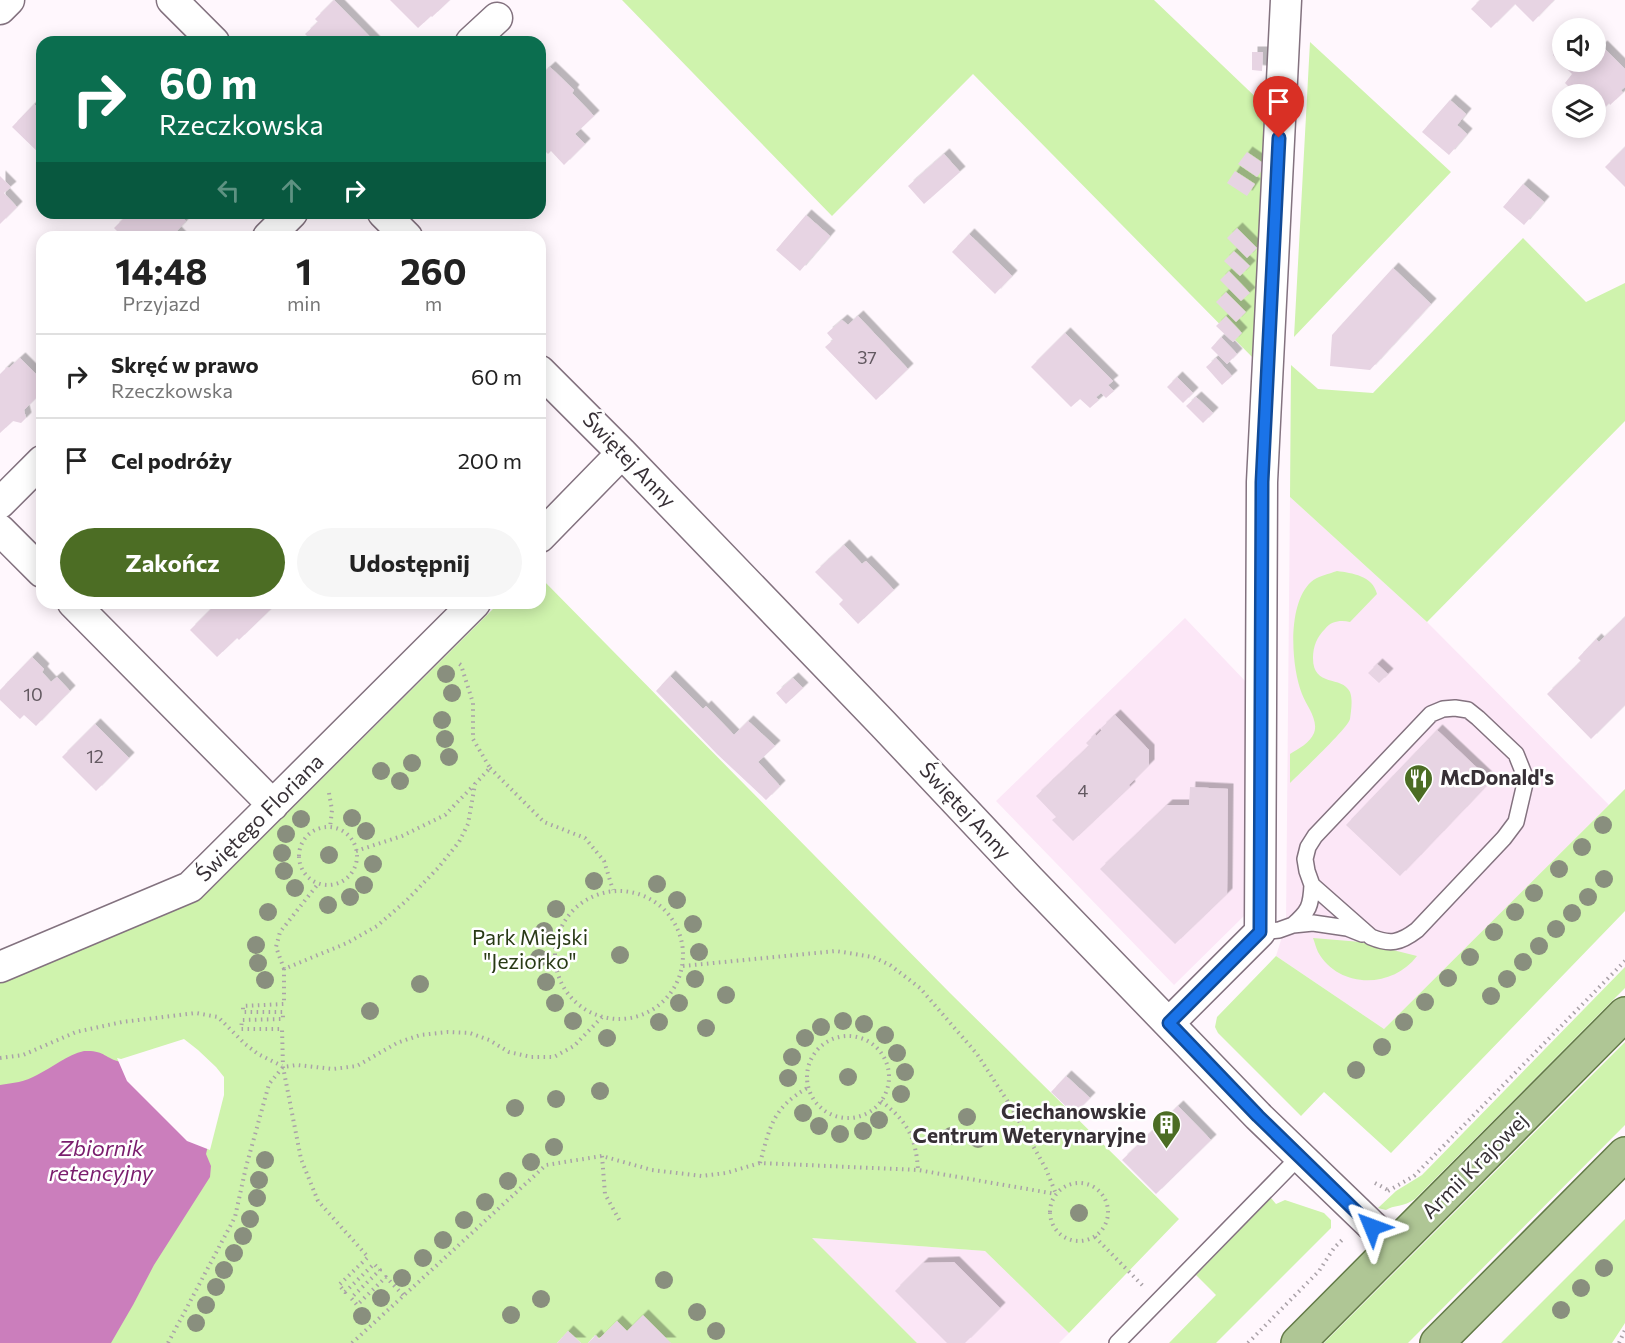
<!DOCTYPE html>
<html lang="pl">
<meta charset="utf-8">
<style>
body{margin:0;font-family:Commissioner,sans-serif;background:#f6f6f6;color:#222;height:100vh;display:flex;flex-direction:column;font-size:22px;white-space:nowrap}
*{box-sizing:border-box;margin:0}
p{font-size:20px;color:#767676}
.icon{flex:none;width:33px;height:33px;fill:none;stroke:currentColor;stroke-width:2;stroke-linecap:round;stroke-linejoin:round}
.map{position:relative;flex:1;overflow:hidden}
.details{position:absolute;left:36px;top:231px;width:510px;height:378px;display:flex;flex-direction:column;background:#fff;border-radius:18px;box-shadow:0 3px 15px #0003}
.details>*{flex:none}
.hud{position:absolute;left:36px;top:36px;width:510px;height:183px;border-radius:18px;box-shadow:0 3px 15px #0003;background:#0b6e4f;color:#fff;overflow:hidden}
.buttons{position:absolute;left:1552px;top:18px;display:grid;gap:12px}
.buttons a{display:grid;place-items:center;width:54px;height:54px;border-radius:50%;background:#fff;box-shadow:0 3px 15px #0003;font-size:30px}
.pin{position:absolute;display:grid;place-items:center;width:51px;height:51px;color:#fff;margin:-62px -26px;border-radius:50% 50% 50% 0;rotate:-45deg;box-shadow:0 0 6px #0007}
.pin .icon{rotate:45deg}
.me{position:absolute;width:66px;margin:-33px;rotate:314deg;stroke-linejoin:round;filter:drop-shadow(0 0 4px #0008)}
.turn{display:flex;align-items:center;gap:21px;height:126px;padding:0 24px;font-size:27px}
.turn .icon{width:78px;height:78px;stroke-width:2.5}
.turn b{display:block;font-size:42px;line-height:51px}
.lanes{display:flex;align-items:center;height:57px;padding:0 24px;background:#0003;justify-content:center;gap:30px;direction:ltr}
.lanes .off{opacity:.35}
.eta{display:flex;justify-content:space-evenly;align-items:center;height:102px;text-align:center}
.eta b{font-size:36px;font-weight:700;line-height:42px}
.action{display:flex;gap:12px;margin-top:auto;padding:12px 24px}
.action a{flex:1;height:69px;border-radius:36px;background:#4c6d24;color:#fff;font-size:24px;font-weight:700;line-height:69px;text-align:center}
.action a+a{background:#f6f6f6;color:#222}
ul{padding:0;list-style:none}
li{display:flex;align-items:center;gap:18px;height:84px;padding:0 24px;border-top:2px solid #e0e0e0}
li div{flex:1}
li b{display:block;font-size:22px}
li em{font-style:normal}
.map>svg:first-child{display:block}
.built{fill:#fce7f7}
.green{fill:#cff3ad}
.water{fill:#cb7ebc}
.pier{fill:#fff7fd}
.building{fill:#e7d4e3;filter:url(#shadow)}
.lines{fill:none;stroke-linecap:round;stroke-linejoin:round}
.service-casing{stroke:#83727f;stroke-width:18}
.minor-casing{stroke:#83727f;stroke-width:33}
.primary-casing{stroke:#627946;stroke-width:36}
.path{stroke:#aaa2a8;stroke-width:4;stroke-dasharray:1.5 4.5;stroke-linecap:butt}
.service{stroke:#fff;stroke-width:15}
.minor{stroke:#fff;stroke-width:30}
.primary{stroke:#afc695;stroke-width:33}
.tree{fill:#898f7e}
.route-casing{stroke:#114b97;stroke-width:15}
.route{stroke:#1a73e8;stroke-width:10}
.labels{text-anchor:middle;stroke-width:5;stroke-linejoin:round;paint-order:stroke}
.number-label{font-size:18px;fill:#635961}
.street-label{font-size:21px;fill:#373036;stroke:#fff}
.poi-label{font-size:21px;font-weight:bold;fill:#373036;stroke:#fff;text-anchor:start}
.park-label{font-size:21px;fill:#293a16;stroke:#fff}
.water-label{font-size:22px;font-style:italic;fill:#7a1d6d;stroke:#fff}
</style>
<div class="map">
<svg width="1625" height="1343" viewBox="0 0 1625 1343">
<defs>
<filter id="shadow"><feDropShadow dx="5.5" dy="-5.5" stdDeviation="0" flood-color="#0004"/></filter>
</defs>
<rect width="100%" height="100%" fill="#fff7fd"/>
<path class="built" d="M 1290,497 L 1427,622 L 1609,805 L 1384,1029 L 1276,956 L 1286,924 Z
M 1185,618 L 1248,684 L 1247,913 L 1174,985 L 996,801 Z
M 811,1238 L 985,1251 L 1069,1333 L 1059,1343 L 917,1343 Z"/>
<path class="green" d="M 622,0 L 1154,0 L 1266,107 L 1259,364 L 973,74 L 832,216 Z
M 1310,42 L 1451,172 L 1294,337 Z
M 1523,238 L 1586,302 L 1625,283 L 1625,421 L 1427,622 L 1290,497 L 1291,365 L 1318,389 L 1373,393 Z
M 1337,571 C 1352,573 1373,576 1377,594 L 1350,622 C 1341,620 1331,621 1325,629 C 1317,637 1313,646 1313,658 C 1313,688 1342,675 1350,692 C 1353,700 1351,711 1350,719 C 1348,728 1300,773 1290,783 L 1290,754 C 1298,749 1310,743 1314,733 C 1319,720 1306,705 1302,694 C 1291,666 1287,604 1311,582 C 1317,576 1329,574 1337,571 Z
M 540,577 L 950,993 L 1179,1219 L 1069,1333 L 985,1251 L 812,1238 L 917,1343 L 671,1343 L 627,1331 L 617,1321 L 599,1339 L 595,1335 L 588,1343 L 581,1343 L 568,1331 L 557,1343 L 0,1343 L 0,981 L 138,925 L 203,897 L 499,603 L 540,603 Z
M 1625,789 L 1625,911 L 1391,1153 L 1324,1092 L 1301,1116 L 1218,1033 L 1215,1027 L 1217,1017 L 1276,956 L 1384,1029 Z
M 1313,938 L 1361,942 L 1417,956 C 1392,989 1339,989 1318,952 C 1316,948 1315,943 1313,938 Z
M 1625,967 L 1625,988 L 1415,1199 C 1404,1207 1393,1205 1386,1210 L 1378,1208 L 1396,1191 L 1422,1175 Z
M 1625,1042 L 1625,1125 L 1408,1343 L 1324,1343 Z
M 1271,1198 L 1276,1204 L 1285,1200 L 1324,1213 L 1331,1220 L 1331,1228 L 1216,1343 L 1169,1343 L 1216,1295 L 1196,1275 Z
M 1625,1219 L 1625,1323 L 1612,1343 L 1501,1343 Z"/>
<path class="water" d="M 84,1051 C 105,1050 104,1058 121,1062 L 217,1109 L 206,1154 L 211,1166 L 210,1177 L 154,1265 L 133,1305 L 111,1343 L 0,1343 L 0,1085 C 13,1083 25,1082 37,1075 C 53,1067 67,1055 84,1051 Z"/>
<path class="pier" d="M 184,1039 L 198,1050 L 216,1067 L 224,1077 L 224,1095 L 210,1150 L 187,1141 L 127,1081 L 117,1058 L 121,1059 Z"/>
<path class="building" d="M 334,0 L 375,42 L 313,42 L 305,34 L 318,22 L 315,19 Z
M 390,0 L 450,0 L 432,17 L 431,16 L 418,28 Z
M 1480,0 L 1554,0 L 1533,22 L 1515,4 L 1491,28 L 1471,9 Z
M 1563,45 L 1563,62 L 1596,62 L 1596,51 L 1602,46 L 1625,69 L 1625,87 L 1621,90 L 1623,93 L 1610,105 L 1609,103 L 1596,116 L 1596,94 L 1576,94 L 1565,83 L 1572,74 L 1553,55 Z
M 1252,52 L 1263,52 L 1262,71 L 1252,70 Z
M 550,67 L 574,90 L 572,93 L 594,116 L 575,134 L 585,144 L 564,165 L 551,151 L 548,154 L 540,146 L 540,76 Z
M 1450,100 L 1466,114 L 1457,125 L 1467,134 L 1449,155 L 1422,132 Z
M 34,104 L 42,112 L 42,153 L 41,155 L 12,127 Z
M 1625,147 L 1625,187 L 1605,167 Z
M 1247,152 L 1266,165 L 1257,177 L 1238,164 Z
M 944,154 L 960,172 L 924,204 L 908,186 Z
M 1235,171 L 1255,184 L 1247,196 L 1227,183 Z
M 0,176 L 11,187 L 4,193 L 17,207 L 0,224 Z
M 1523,184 L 1544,202 L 1524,225 L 1503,207 Z
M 129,213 L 178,213 L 186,221 L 176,232 L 181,237 L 123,237 L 114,228 Z
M 806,215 L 830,236 L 800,271 L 776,250 Z
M 1237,228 L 1257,248 L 1247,258 L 1227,238 Z
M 969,234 L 1012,276 L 995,294 L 952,252 Z
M 1234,251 L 1250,266 L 1240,276 L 1224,261 Z
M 1393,268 L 1431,304 L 1370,370 L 1330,366 L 1332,335 Z
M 1229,271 L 1250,293 L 1241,301 L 1220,280 Z
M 1226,292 L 1246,312 L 1236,322 L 1216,302 Z
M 858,316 L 908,369 L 876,400 L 825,347 L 833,340 L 827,333 L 842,320 L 848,325 Z
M 1226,316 L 1242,333 L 1233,342 L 1216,326 Z
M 1065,333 L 1113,381 L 1108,385 L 1114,391 L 1106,398 L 1101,393 L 1096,397 L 1099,400 L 1090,408 L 1080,399 L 1071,407 L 1031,367 Z
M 1221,337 L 1237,354 L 1227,364 L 1211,348 Z
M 20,358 L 42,380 L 42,389 L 36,395 L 37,397 L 24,410 L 26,418 L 21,423 L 13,421 L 0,433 L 0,374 L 7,367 L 9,368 Z
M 1216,358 L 1232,376 L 1222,385 L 1206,367 Z
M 1177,377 L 1193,393 L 1183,403 L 1167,387 Z
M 1196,397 L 1213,413 L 1203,423 L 1186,406 Z
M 844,545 L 862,564 L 866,561 L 894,590 L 858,624 L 839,604 L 843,600 L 815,572 Z
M 217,603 L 267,603 L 272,608 L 239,640 L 237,638 L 217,657 L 190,630 Z
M 1625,617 L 1625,705 L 1591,739 L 1547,694 L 1581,661 L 1578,658 L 1596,639 L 1599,642 Z
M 32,657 L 44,669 L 42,672 L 51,682 L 57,677 L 70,691 L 36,726 L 24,715 L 20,719 L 0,700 L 0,690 Z
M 1377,664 L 1388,674 L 1379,683 L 1368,673 Z
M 670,676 L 703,709 L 706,706 L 734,735 L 748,721 L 775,746 L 758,762 L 780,786 L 766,800 L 717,754 L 656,691 Z
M 793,678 L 803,688 L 786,704 L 776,693 Z
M 1115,715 L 1149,750 L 1149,765 L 1129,785 L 1130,787 L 1073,841 L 1052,820 L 1056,817 L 1036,796 L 1089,746 L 1086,743 L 1095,734 L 1096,736 L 1102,730 L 1101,728 Z
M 95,724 L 129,758 L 96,791 L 62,757 Z
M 1437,730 L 1491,781 L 1400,876 L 1346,825 Z
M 1190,787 L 1228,789 L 1227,894 L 1175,944 L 1100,869 L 1167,805 L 1189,805 Z
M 1066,1076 L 1090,1098 L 1074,1114 L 1051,1092 Z
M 1178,1106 L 1211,1140 L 1156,1194 L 1122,1160 Z
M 954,1262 L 1000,1308 L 965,1343 L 947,1343 L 895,1291 L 923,1263 Z
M 643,1315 L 671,1343 L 588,1343 L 596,1335 L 599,1339 L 617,1321 L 627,1331 Z
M 568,1331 L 581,1343 L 557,1343 Z"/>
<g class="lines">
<defs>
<path id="service" d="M 1455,708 L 1468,710 L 1478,718 L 1516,754 L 1526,779 L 1516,822 L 1504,838 L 1417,930 C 1400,943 1390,945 1371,937 L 1312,885 L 1307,871 L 1305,859 L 1308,847 L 1315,836 L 1431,714 L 1443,709 Z
M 1293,925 C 1309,911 1311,906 1312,885
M 1260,932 L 1279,930 L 1293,925 L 1313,923 L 1347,928 L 1362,934
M 1117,1343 L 1300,1156"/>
<path id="minor" d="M 172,0 L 214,42
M 0,9 L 9,0
M 471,42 L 497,18
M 383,213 L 407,237
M 268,237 L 292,213
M 540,371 L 622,453 L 883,724 L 1029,879 L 1258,1116 L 1394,1247
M 0,503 L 42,461
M 0,530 L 42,572
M 540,537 L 622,453
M 73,603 L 273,805
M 0,967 L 190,887 L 475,603
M 1169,1023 L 1260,932 L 1262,482 L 1286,0"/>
<path id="primary" d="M 1298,1343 L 1625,1014
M 1437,1343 L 1625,1154"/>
</defs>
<use href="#service" class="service-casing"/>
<use href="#minor" class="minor-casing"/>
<use href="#primary" class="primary-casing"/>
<path class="path" d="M 490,768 L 544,822 L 585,838 L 604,861 L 613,890
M 329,793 L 332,810 L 330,828
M299 856a29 29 0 1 1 58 0a29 29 0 1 1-58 0Z
M 356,851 L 402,836 L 445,815 L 474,785
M555 955a64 64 0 1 1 128 0a64 64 0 1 1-128 0Z
M 683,966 L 836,951 L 873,957 L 890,965 L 920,988 L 977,1054 L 1010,1105 L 1046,1169 L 1056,1194
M 284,969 L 276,947 L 280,932 L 318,884
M807 1077a41 41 0 1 1 82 0a41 41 0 1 1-82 0Z
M 0,1058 L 23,1055 L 76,1032 L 122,1022 L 196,1013 L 218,1017 L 245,1044 L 258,1054 L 282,1066
M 881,1101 C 907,1121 916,1137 918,1170
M 602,1156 L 605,1194 L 621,1223
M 760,1163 C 770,1126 773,1107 809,1087
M 1375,1183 L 1388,1190
M1050 1212a29 29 0 1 1 58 0a29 29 0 1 1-58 0Z
M 1388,1191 L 1414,1176 L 1625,961
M 1095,1237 L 1143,1286
M 403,1295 L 386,1277 L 357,1305 L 351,1298 L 380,1270 L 374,1264 L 345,1292 L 339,1285 L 368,1257 L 318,1201 L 301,1159 L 283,1067 L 282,1029 L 241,1029 L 242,1020 L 283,1019 L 283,1012 L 243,1012 L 243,1006 L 284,1004 L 284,969 L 347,943 L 377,926 L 406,901 L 438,868 L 459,842 L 468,824 L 475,784 L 490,768 L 473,739 L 473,703 L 461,665 L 457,662
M 168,1343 L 235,1217 L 246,1167 L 269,1084 L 283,1067 L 297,1065 L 333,1069 L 357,1066 L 397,1043 L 420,1035 L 448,1032 L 470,1033 L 489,1040 L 509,1052 L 531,1057 L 554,1057 L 574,1046 L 602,1017
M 352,1343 L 546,1165 L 602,1156 L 652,1170 L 702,1176 L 726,1173 L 760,1163 L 918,1170 L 1056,1194
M 1248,1343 L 1319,1271 L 1334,1248 L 1342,1240
M 1619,1343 L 1625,1330"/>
<use href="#service" class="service"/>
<use href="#minor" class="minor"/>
<use href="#primary" class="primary"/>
</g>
<g class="tree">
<circle cx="446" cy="674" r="9"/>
<circle cx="452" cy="693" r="9"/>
<circle cx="442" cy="720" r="9"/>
<circle cx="445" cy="739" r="9"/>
<circle cx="449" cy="757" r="9"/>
<circle cx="412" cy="763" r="9"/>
<circle cx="381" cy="771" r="9"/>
<circle cx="400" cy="781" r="9"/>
<circle cx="352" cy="818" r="9"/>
<circle cx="301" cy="819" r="9"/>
<circle cx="1603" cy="825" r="9"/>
<circle cx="366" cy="831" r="9"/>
<circle cx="286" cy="834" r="9"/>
<circle cx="1582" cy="847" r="9"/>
<circle cx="282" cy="853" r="9"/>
<circle cx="329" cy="855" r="9"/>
<circle cx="373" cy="864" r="9"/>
<circle cx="1559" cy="869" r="9"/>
<circle cx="284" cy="871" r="9"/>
<circle cx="1604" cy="879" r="9"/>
<circle cx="594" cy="881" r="9"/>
<circle cx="657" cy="884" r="9"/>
<circle cx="364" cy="885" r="9"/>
<circle cx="295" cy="888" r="9"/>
<circle cx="1534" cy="893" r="9"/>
<circle cx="350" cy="897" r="9"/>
<circle cx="1588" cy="897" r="9"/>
<circle cx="677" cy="900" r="9"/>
<circle cx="328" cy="905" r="9"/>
<circle cx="556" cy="909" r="9"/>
<circle cx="268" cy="912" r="9"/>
<circle cx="1515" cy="912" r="9"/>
<circle cx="1572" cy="913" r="9"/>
<circle cx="693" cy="924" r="9"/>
<circle cx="1556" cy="929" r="9"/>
<circle cx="544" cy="931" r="9"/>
<circle cx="1494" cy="932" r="9"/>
<circle cx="256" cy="945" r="9"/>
<circle cx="1539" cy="946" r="9"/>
<circle cx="699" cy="952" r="9"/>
<circle cx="620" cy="955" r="9"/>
<circle cx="1470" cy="957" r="9"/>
<circle cx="539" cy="958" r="9"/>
<circle cx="1523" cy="962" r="9"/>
<circle cx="258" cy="963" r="9"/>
<circle cx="1448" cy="978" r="9"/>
<circle cx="695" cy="979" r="9"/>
<circle cx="1507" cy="979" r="9"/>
<circle cx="265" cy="980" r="9"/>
<circle cx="546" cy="982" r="9"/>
<circle cx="420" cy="984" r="9"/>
<circle cx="726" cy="995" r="9"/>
<circle cx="1491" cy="996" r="9"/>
<circle cx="1425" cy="1002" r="9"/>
<circle cx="555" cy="1003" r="9"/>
<circle cx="679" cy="1003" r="9"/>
<circle cx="370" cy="1011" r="9"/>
<circle cx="573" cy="1021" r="9"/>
<circle cx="843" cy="1021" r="9"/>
<circle cx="659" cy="1022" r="9"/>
<circle cx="1404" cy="1022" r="9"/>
<circle cx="864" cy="1024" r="9"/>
<circle cx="821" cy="1027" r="9"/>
<circle cx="706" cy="1028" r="9"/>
<circle cx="885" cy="1035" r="9"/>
<circle cx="607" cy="1038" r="9"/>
<circle cx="805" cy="1038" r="9"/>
<circle cx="1382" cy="1047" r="9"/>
<circle cx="897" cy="1053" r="9"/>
<circle cx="792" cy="1057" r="9"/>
<circle cx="1356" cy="1070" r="9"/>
<circle cx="905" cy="1072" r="9"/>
<circle cx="848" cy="1077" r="9"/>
<circle cx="788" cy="1078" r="9"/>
<circle cx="600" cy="1091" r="9"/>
<circle cx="901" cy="1094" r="9"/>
<circle cx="556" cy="1099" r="9"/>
<circle cx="515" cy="1108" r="9"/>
<circle cx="803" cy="1113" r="9"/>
<circle cx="967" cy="1117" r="9"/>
<circle cx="879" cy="1120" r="9"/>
<circle cx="819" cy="1126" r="9"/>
<circle cx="863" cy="1131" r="9"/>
<circle cx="840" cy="1134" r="9"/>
<circle cx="951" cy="1136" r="9"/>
<circle cx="978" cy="1139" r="9"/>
<circle cx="554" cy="1147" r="9"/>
<circle cx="265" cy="1160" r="9"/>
<circle cx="531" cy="1162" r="9"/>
<circle cx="259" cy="1180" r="9"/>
<circle cx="508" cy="1181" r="9"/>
<circle cx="257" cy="1198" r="9"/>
<circle cx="485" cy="1202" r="9"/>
<circle cx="1079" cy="1213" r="9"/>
<circle cx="250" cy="1219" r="9"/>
<circle cx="464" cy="1220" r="9"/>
<circle cx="243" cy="1236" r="9"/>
<circle cx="443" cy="1240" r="9"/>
<circle cx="234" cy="1253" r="9"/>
<circle cx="423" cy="1258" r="9"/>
<circle cx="1604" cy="1268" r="9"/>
<circle cx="224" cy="1270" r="9"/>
<circle cx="402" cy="1278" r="9"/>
<circle cx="664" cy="1280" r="9"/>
<circle cx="216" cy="1287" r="9"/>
<circle cx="1581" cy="1288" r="9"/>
<circle cx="381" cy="1298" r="9"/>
<circle cx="541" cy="1299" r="9"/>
<circle cx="206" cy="1305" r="9"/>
<circle cx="1561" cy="1310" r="9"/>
<circle cx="697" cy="1312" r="9"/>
<circle cx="511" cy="1315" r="9"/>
<circle cx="362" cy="1316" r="9"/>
<circle cx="196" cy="1323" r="9"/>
<circle cx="716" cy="1331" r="9"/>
</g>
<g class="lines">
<defs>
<path id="route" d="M 1279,138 L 1262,482 L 1260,932 L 1169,1023 L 1258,1116 L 1372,1227"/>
</defs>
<use href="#route" class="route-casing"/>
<use href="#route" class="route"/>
</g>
<defs>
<symbol id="restaurant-pin" viewBox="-11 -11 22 30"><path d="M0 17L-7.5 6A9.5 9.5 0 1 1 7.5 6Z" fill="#4c6d24" stroke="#fff"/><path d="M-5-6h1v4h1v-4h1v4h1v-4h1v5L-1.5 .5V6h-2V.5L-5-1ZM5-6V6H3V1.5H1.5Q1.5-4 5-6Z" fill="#fff"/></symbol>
<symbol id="building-pin" viewBox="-11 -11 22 30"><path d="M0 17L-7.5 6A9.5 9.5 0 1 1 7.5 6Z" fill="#4c6d24" stroke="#fff"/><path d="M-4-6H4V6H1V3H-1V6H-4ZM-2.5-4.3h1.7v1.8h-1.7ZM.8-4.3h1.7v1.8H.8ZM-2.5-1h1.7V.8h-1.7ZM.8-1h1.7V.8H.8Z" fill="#fff"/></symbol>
</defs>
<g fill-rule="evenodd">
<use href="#restaurant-pin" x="1402" y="762" width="33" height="45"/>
<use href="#building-pin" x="1150" y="1108" width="33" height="45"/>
</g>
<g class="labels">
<g class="number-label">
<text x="867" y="364">37</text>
<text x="33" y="701">10</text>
<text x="95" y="763">12</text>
<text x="1083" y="797">4</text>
</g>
<g class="street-label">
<text transform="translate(629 460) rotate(46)" y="7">Świętej Anny</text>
<text transform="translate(965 811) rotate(47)" y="7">Świętej Anny</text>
<text transform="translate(260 818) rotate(-45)" y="7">Świętego Floriana</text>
<text transform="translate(1475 1166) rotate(-45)" y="7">Armii Krajowej</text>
</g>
<g class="poi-label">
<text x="1440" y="785">McDonald's</text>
<text x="1146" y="1119" text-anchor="end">Ciechanowskie<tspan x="1146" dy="24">Centrum Weterynaryjne</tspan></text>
</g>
<g class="park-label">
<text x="530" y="945">Park Miejski<tspan x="530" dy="24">"Jeziorko"</tspan></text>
</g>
<g class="water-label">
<text x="101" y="1156">Zbiornik<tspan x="101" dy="25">retencyjny</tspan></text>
</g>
</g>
</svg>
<div class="buttons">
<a><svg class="icon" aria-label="sound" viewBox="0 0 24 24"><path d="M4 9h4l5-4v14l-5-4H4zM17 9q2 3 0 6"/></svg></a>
<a><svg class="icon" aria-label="layers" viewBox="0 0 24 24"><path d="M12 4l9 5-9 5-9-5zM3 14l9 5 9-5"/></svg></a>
</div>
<div class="pin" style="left:1279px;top:138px;background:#d93025"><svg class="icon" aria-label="arrive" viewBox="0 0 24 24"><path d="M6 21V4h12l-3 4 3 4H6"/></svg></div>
<svg class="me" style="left:1372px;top:1227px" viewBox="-20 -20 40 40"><path d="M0-17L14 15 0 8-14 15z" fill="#1a73e8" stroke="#fff" stroke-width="4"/></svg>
<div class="hud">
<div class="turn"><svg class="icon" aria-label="right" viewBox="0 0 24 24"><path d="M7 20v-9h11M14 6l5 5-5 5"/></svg><div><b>60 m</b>Rzeczkowska</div></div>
<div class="lanes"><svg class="icon off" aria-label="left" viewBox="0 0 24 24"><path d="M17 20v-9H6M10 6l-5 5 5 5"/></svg><svg class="icon off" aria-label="ahead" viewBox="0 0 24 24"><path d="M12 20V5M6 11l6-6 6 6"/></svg><svg class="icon" aria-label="right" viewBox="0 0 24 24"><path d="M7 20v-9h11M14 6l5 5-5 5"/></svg></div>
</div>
<section class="details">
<div class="eta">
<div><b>14:48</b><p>Przyjazd</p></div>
<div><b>1</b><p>min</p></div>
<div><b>260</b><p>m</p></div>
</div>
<ul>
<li><svg class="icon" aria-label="right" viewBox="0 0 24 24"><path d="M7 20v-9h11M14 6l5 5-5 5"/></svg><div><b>Skręć w prawo</b><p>Rzeczkowska</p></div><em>60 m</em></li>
<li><svg class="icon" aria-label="arrive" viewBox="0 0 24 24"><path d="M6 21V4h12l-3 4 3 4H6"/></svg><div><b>Cel podróży</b></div><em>200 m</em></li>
</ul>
<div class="action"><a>Zakończ</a><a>Udostępnij</a></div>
</section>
</div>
